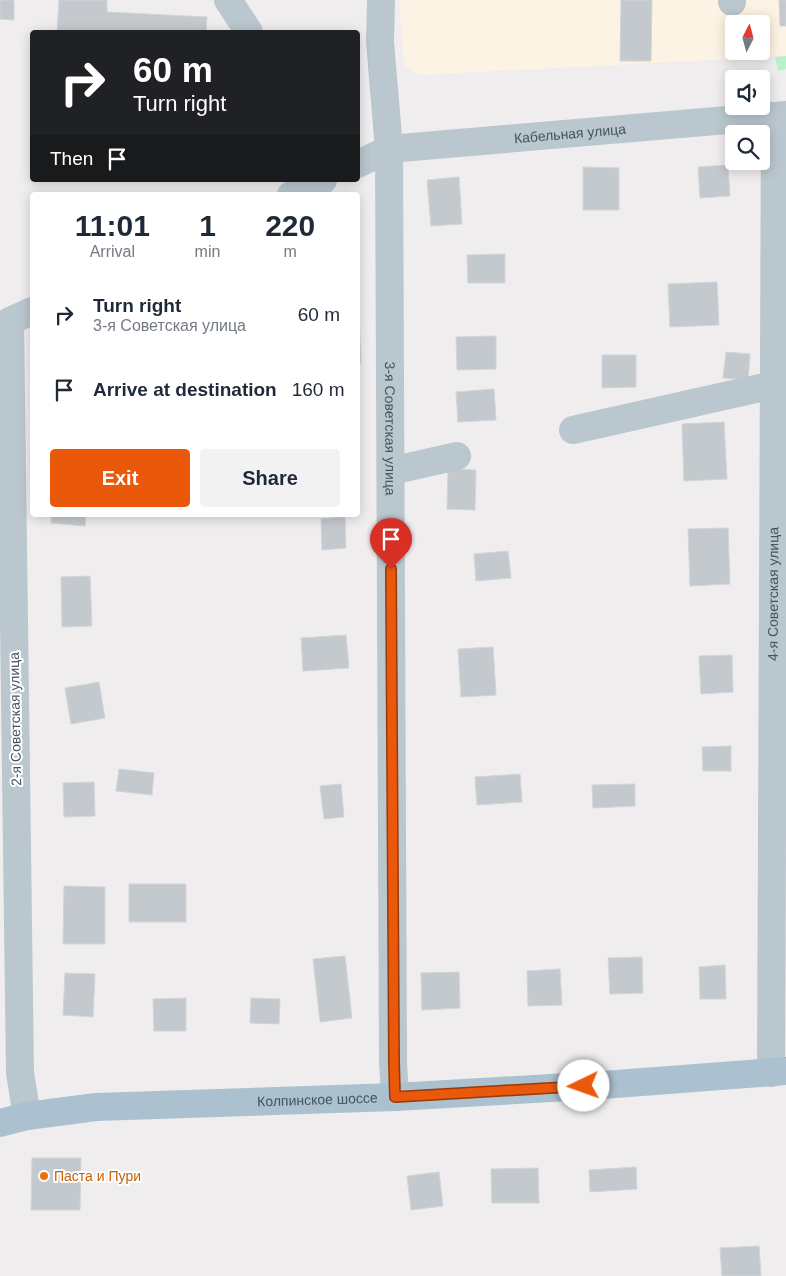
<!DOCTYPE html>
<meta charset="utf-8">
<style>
body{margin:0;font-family:Arial,sans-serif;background:#f2f2f3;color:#1f2937;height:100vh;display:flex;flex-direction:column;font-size:19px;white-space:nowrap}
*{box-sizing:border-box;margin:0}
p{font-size:16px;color:#747a83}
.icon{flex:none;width:28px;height:28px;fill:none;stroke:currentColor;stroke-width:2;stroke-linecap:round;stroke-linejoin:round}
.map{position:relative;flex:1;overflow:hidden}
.details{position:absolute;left:30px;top:192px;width:330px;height:325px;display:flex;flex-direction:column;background:#fff;border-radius:5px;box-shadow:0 2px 12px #0003}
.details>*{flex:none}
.hud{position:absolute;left:30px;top:30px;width:330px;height:152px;border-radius:5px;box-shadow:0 2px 12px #0003;background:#202124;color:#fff;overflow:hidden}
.needle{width:32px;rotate:6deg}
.controls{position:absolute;left:725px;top:15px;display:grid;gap:10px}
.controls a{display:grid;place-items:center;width:45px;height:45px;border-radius:5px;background:#fff;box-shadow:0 2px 12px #0003;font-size:25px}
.pin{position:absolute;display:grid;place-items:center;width:42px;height:42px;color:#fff;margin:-51px -21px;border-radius:50% 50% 50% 0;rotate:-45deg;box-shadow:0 0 5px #0007}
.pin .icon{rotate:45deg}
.me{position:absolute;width:55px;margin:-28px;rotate:267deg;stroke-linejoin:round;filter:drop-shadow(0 0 4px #0008)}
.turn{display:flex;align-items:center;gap:18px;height:105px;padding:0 20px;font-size:22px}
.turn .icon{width:65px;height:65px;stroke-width:2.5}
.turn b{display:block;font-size:35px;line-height:42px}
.then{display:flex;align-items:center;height:48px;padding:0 20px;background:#0003;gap:10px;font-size:19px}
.eta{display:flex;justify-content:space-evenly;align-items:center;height:85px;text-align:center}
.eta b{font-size:30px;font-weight:700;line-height:35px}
.button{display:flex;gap:10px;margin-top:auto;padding:10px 20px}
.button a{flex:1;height:58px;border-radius:5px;background:#ea580c;color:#fff;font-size:20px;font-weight:700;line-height:58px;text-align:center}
.button a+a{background:#f2f2f3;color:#1f2937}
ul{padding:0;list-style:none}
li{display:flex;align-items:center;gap:15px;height:75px;padding:0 20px}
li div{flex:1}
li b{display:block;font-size:19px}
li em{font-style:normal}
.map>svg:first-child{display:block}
.commercial{fill:#fdf3e4;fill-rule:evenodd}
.grass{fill:#b7f2c8}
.building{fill:#c4c9ce;stroke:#d1d4da}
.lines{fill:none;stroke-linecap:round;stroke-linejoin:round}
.minor{stroke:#bac7ce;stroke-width:28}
.major{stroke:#abc1cf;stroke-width:28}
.route-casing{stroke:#983908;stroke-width:12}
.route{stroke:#ea580c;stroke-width:9}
.food-dot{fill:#e8710a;stroke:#fff;stroke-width:2}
.labels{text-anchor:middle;stroke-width:4;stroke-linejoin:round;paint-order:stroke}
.street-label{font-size:14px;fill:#44535d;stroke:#fff}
.food-label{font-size:14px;fill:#c56008;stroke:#fff;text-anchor:start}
</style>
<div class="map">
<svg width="786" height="1276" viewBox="0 0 786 1276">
<rect width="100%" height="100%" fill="#f0edee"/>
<path class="commercial" d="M 399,0 L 786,0 L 786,56 L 421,75 L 404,65 ZM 734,24 L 761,24 L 761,51 L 734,51 Z"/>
<path class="grass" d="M 786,56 L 786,69 L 778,71 L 775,57 Z"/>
<path class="building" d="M 0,0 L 14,0 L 14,20 L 0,19 Z
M 59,0 L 107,0 L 107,12 L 207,17 L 206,32 L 57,32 Z
M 621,0 L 652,0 L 651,61 L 620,61 Z
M 779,0 L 786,0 L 786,26 L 780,26 Z
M 728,165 L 730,196 L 700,198 L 698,167 Z
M 583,167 L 619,168 L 619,210 L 583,210 Z
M 459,177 L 462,224 L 431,226 L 427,180 Z
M 505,254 L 505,283 L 468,283 L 467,255 Z
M 717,282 L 719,325 L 670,327 L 668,284 Z
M 358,318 L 359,318 L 361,363 L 358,363 Z
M 496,336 L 496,369 L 457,370 L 456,337 Z
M 726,352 L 750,354 L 748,380 L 723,378 Z
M 602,355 L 636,355 L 636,387 L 602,388 Z
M 494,389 L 496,420 L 458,422 L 456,392 Z
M 724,422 L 727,479 L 684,481 L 682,424 Z
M 30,455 L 32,455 L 32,484 L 31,484 Z
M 448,469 L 476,470 L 475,510 L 447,509 Z
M 51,515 L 86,515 L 85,526 L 51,523 Z
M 345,517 L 346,548 L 322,550 L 321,519 Z
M 728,528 L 730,584 L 690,586 L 688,529 Z
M 508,551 L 511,578 L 476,581 L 474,554 Z
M 90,576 L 92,626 L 62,627 L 61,577 Z
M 346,635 L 349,668 L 303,671 L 301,638 Z
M 493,647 L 496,695 L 461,697 L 458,649 Z
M 732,655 L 733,692 L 701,694 L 699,656 Z
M 99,682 L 105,718 L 71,724 L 65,688 Z
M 731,746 L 731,771 L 703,771 L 702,747 Z
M 119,769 L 154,773 L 152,795 L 116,791 Z
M 520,774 L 522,802 L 477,805 L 475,777 Z
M 94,782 L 95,816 L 64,817 L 63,783 Z
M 341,784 L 344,817 L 324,819 L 320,786 Z
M 635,784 L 635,806 L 593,808 L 592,785 Z
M 129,884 L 186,884 L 186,922 L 129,922 Z
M 64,886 L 105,887 L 105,944 L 63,944 Z
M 345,956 L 352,1018 L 320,1022 L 313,959 Z
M 642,957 L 643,993 L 610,994 L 608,958 Z
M 725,965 L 726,999 L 700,999 L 699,967 Z
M 560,969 L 562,1005 L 528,1006 L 527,971 Z
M 459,972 L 460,1008 L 422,1010 L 421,973 Z
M 65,973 L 95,974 L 93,1017 L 63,1015 Z
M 186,998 L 186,1031 L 154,1031 L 153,999 Z
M 251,998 L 280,999 L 279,1024 L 250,1023 Z
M 32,1158 L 81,1158 L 80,1210 L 31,1210 Z
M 636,1167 L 637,1189 L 590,1192 L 589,1170 Z
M 538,1168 L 539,1203 L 492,1203 L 491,1169 Z
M 439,1172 L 443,1206 L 411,1210 L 407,1176 Z
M 759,1246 L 761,1276 L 722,1276 L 720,1248 Z"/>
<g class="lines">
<g class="minor">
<path d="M 228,0 L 249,32"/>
<path id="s1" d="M 381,0 L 380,42 L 389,149 L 393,1062 L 395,1097"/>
<path d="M 732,0 L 732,2"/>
<path id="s2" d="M 358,164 L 389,149 L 786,115"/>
<path d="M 291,195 L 323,180"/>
<path d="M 573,430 L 773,385"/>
<path d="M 391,471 L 457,456"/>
<path id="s3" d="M 771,1073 L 775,116"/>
<path d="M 27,1116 L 20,1073 L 10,321 L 32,311"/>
</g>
<path class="major" id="s4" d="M 0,1123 L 27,1116 L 96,1107 L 395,1097 L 603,1085 L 786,1071"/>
</g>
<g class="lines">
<defs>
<path id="route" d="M 391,569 L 394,1062 L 395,1097 L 584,1086"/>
</defs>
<use href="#route" class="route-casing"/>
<use href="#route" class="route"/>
</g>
<circle class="food-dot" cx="44" cy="1176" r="5"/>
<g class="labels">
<g class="street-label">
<text dy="5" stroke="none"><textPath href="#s2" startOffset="216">Кабельная улица</textPath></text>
<text dy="5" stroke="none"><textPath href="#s1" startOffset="429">3-я Советская улица</textPath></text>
<text dy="5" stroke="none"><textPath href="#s3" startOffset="479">4-я Советская улица</textPath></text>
<text transform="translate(15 719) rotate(-91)" y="5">2-я Советская улица</text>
<text dy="5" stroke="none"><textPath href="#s4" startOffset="319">Колпинское шоссе</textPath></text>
</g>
<g class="food-label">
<text x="54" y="1181">Паста и Пури</text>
</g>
</g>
</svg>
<div class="controls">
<a><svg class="needle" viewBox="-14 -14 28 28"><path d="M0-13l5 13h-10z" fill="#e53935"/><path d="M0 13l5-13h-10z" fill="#747a83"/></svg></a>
<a><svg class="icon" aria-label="sound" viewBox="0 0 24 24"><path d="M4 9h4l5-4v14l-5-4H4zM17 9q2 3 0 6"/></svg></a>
<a><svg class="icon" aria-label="search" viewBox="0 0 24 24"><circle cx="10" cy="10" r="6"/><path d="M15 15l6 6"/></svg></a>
</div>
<div class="pin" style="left:391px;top:569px;background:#d93025"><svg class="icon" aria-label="arrive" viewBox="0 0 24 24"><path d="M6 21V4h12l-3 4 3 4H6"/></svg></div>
<svg class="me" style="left:584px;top:1086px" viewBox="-20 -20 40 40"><circle r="19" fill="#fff"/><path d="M0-13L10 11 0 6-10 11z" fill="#ea580c"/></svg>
<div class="hud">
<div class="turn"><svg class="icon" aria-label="right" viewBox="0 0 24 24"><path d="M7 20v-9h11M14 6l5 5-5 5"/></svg><div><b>60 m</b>Turn right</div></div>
<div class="then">Then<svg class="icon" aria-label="arrive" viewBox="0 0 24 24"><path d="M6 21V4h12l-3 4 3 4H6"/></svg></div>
</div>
<section class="details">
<div class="eta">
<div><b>11:01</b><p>Arrival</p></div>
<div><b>1</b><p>min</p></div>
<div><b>220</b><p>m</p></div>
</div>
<ul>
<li><svg class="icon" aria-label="right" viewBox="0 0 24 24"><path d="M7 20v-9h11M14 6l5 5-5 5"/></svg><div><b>Turn right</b><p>3-я Советская улица</p></div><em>60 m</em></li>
<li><svg class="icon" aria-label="arrive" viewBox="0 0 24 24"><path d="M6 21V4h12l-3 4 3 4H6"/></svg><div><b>Arrive at destination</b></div><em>160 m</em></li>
</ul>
<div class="button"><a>Exit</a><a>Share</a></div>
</section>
</div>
